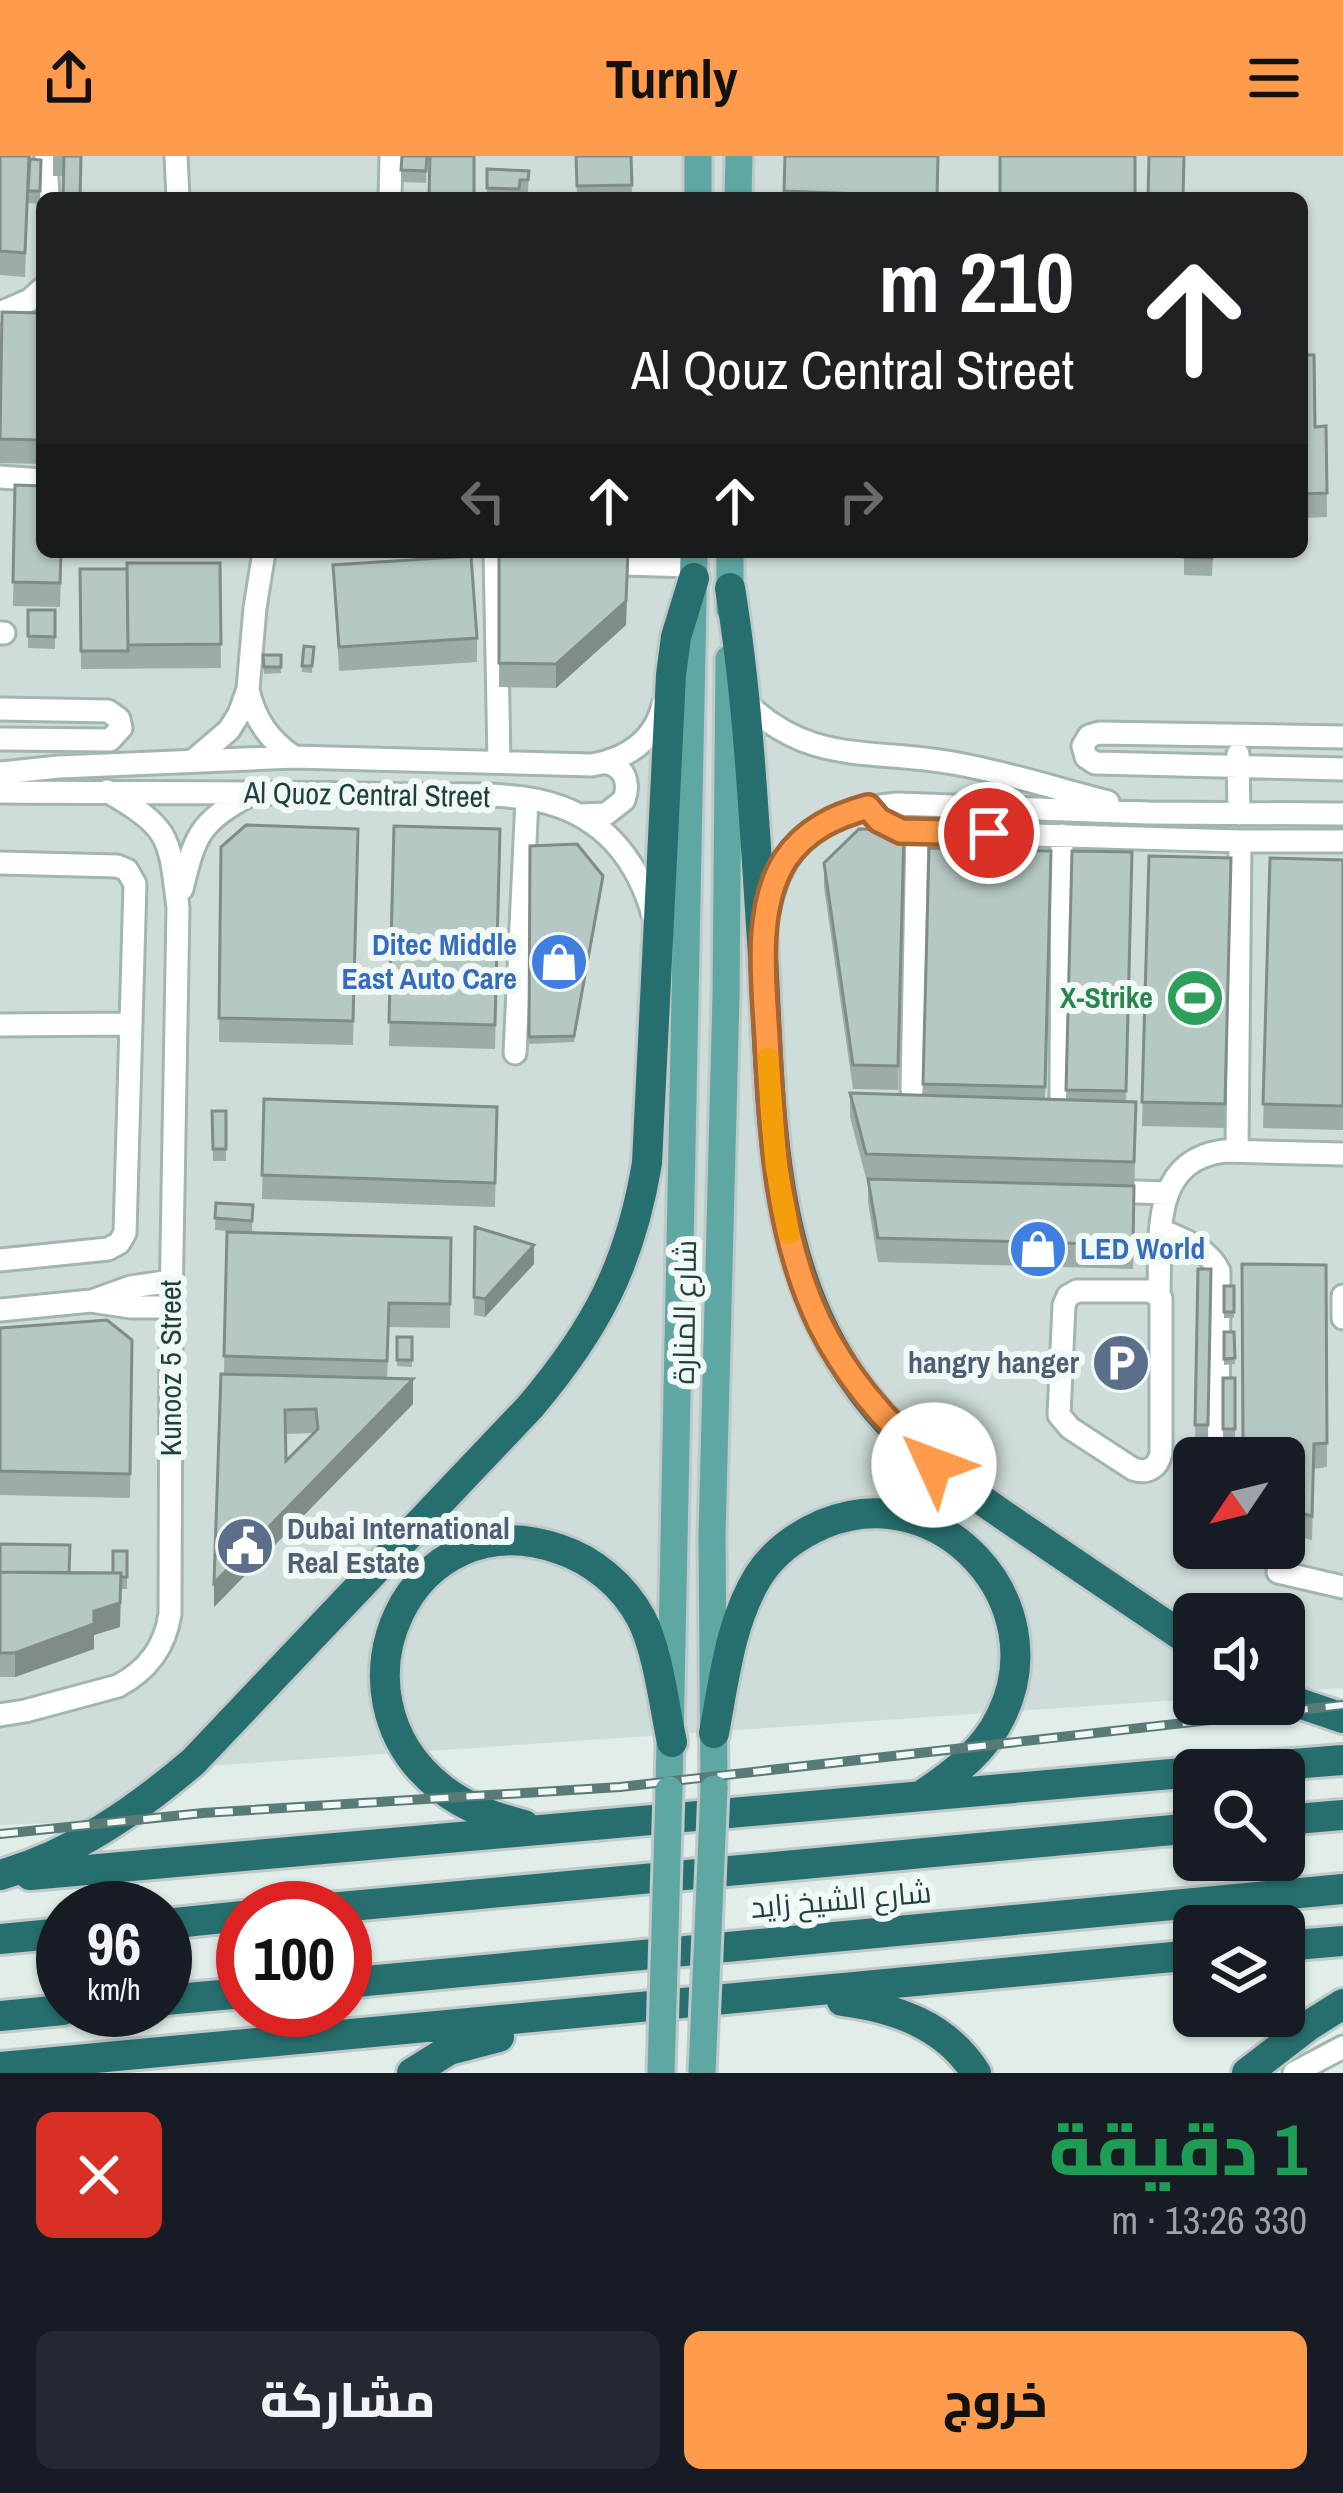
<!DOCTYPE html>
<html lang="ar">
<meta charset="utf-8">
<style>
body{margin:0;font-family:"Archivo Narrow",Cairo,sans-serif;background:#242831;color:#f1f3f6;direction:rtl;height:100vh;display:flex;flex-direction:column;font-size:45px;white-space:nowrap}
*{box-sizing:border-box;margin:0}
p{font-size:39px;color:#9ea1a6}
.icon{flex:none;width:66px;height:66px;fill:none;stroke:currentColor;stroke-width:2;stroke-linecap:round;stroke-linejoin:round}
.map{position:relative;height:1917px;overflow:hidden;direction:ltr}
.panel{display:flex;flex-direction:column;background:#171b24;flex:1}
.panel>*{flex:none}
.banner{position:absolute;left:36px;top:36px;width:1272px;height:366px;border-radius:18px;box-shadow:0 3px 9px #0004;direction:rtl;background:#202124;color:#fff;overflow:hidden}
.needle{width:78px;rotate:235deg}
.tools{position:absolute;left:1173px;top:1281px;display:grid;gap:24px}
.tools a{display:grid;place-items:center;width:132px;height:132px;border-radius:18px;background:#171b24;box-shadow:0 3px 9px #0004;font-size:60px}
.speed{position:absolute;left:36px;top:1725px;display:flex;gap:24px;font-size:60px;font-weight:700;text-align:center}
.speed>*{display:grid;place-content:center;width:156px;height:156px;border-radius:50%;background:#171b24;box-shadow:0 3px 9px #0004;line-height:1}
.speed small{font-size:30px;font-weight:400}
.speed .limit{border:18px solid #d22;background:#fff;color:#111}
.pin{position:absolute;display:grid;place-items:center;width:102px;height:102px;color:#fff;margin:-51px;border:6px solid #fff;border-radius:50%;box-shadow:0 3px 12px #0007}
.me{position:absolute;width:132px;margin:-66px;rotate:313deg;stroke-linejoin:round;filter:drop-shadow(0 0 9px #0008)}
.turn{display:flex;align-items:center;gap:42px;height:252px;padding:0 36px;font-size:54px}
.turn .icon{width:156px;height:156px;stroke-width:2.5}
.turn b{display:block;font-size:84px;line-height:102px}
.lanes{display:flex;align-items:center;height:114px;padding:0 36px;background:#0003;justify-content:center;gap:60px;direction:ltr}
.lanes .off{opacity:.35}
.round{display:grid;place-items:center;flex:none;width:126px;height:126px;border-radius:18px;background:#242831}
.summary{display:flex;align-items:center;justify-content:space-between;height:204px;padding:0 36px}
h1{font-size:72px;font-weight:800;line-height:90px;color:#1e9e55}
.primary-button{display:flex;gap:24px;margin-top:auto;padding:24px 36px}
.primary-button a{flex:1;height:138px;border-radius:18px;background:#ff9b4b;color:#111;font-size:48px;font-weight:800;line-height:138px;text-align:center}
.primary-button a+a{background:#242831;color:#f1f3f6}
header{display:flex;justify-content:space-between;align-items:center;height:156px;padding:0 36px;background:#ff9b4b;color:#111;font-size:54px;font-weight:800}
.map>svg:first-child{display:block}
.built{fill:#ceddd9;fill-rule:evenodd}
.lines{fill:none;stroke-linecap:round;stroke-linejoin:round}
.minor-casing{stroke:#a2b5b2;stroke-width:27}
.major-casing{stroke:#c0c9c9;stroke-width:33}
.highway-casing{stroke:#c0c9c9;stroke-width:36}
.minor{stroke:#fff;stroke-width:21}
.major{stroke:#5fa7a3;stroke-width:27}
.highway{stroke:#276f6e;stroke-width:30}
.rail-casing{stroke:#597b78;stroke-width:10}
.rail{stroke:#f1f9f6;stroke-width:6;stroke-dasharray:18;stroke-linecap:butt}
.major-bridge-casing{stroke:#c0c9c9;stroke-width:33;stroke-linecap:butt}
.major-bridge{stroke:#5fa7a3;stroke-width:27}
.wall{fill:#9caca8;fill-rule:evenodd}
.shaded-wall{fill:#7f8c88}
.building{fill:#b5c8c3;stroke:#7f8c88;stroke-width:3;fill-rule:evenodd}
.route-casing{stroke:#a66531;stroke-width:30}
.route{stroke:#ff9b4b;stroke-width:21}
.slow{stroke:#f59e0b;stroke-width:21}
.labels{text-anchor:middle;stroke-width:12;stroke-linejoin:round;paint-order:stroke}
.street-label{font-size:30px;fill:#1e3f3d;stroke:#f1f9f6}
.shop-label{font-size:30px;font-weight:bold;fill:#366cbe;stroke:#f1f9f6;text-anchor:end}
.leisure-label{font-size:30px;font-weight:bold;fill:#27864d;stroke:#f1f9f6;text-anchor:end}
.service-label{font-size:30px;font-weight:bold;fill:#4e5e75;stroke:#f1f9f6;text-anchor:end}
</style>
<header><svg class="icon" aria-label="menu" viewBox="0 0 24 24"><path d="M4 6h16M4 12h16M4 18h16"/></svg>Turnly<svg class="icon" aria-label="share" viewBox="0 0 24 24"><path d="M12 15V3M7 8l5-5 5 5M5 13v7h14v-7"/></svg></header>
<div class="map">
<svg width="1343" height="1917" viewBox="0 0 1343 1917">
<rect width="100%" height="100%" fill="#e0ede9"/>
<path class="built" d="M 0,0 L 1343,0 L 1343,1532 L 1284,1536 L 1284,1458 L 1194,1458 L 1194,1543 L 178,1612 L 136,1664 L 0,1669 ZM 42,42 L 1302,42 L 1302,396 L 42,396 ZM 1194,1302 L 1284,1302 L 1284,1392 L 1194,1392 Z"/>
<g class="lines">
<defs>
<path id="minor" d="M 46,0 L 48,42
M 176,0 L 178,42
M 390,42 L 391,0
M 0,157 L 30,144 L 42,133
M 0,321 L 42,324
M 495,396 L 499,605
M 565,396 L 572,402 L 586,407 L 694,410
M 0,477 L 4,477
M 248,534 C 255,564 269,584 294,601
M 743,544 C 809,610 870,592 953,607 C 1005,616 1057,633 1108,646
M 0,553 L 108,555 L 119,563 L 121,572 L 110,584 L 0,583
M 1343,581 L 1099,577 L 1089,580 L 1083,590 L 1086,601 L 1095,607 L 1343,613
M 1238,598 L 1239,658
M 195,603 L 229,574 L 239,558 L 248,533 L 255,452 L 264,396
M 0,617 L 59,611 L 294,601 L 592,609 C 627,603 655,584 663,549
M 0,636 C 135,637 270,636 406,639 C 453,640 517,634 561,651 C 610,669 639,710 653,759
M 868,651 L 879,665 L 901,675 L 1240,685 L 1343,685
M 580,659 L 606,658 L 624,644 C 630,627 625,611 607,607
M 0,707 L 117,710 L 127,714 L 135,728 L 125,1077 L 119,1087 L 108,1093 L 0,1104
M 182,733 C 195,678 200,666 251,638
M 768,756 C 783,682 824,655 897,648 L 1149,657 L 1343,658
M 0,869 L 131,868
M 515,897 L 527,643
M 912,934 L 917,675
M 1061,943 L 1062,679
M 1237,995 L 1240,685
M 1108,1035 L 1167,1037
M 1161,1074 C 1183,1084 1208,1092 1219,1115 L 1218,1298
M 1077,1135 L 1150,1135 L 1161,1142 L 1161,1297 C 1158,1312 1147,1318 1133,1313 L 1070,1272 L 1059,1259 L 1064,1149 L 1068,1140 Z
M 1159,1139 C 1161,1082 1149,1005 1224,995 L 1343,998
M 1343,1140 L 1343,1162
M 92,1145 L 131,1131 L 172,1125
M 0,1154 L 91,1145 L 131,1151 L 171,1151
M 1278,1416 L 1343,1431
M 0,1559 L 25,1555 L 118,1530 C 148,1514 165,1491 170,1458 L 171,1151 L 178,752 C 169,679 171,673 107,635
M 1294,1917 L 1343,1891"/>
<path id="major" d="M 698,42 L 698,0
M 738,42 L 739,0
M 730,453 L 730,396
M 714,1633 L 712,1380 L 726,840 L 729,503
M 669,1634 L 694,396"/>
<path id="highway" d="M 730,432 C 749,548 754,667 762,784 C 773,958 762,1135 892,1271 C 930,1311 976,1340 1021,1371 C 1079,1410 1136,1449 1194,1488
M 1284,1542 L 1343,1562
M 714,1577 C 724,1525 730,1465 759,1419 C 774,1396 798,1379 823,1368 C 940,1319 1057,1447 1001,1560 C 985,1594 955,1617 925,1637
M 1216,1614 L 1343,1604
M 1284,1664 L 1343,1659
M 524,1669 C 494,1661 466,1652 441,1632 C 320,1537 411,1341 559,1393 C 593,1404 624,1430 641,1462 C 658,1494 664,1550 672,1586
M 0,1719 C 74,1698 135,1655 193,1606 L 530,1251 C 596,1173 630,1109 647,1007 L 671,519 L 676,481 L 694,422
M 30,1719 L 1194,1616
M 329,1752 L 1194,1672
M 165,1768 L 243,1760
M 0,1783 L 63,1777
M 1284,1790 L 1343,1785
M 345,1827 L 1343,1733
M 165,1844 L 243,1837
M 842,1845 C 895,1852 946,1869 976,1917
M 0,1860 L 63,1854
M 0,1911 L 1194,1799
M 412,1917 L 449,1894 L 499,1881
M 1247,1917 L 1308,1870 L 1343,1848"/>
</defs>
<use href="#minor" class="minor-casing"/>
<use href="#major" class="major-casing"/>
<use href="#highway" class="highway-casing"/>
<use href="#minor" class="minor"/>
<use href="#major" class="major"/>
<use href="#highway" class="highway"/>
<defs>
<path id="rail" d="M 0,1678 L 203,1657 L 620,1631 L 1343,1549"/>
</defs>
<use href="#rail" class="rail-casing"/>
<use href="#rail" class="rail"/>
<defs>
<path id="major-bridge" d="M 661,1917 L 669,1634
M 702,1917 L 714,1633"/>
</defs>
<use href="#major-bridge" class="major-bridge-casing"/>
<use href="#major-bridge" class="major-bridge"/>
</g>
<path class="wall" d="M 0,0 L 41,4 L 40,48 L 28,47 L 25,121 L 0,119 Z
M 53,0 L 82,0 L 63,20 L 53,20 Z
M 402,0 L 427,0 L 426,27 L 401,26 Z
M 430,0 L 474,0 L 474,42 L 429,42 Z
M 576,0 L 631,0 L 632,40 L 637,42 L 577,42 Z
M 785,0 L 938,0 L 937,42 L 784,42 Z
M 487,13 L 529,15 L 528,37 L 520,36 L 519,42 L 487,42 Z
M 42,157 L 42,308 L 0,307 L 0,206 Z
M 1302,199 L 1315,271 L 1326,270 L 1327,361 L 1302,362 Z
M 15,329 L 62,396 L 60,451 L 13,450 Z
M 499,396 L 632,396 L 628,397 L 626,469 L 556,532 L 499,531 Z
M 1184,396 L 1213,396 L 1212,420 L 1184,419 Z
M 220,407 L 221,512 L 81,513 L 80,413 L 127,413 Z
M 333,409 L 477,482 L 477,506 L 339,515 Z
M 28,454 L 55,454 L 55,493 L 28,492 Z
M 304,490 L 314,491 L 312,517 L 302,516 Z
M 263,499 L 281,499 L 281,517 L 264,518 Z
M 394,670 L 500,673 L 495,893 L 389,890 Z
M 358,673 L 353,889 L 219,886 L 221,691 Z
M 904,674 L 898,934 L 853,933 L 824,731 L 824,707 Z
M 530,690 L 603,726 L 574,886 L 529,888 Z
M 929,692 L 1051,695 L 1045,944 L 1066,944 L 1072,695 L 1132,696 L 1126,946 L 1136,946 L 1133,1113 L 878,1106 L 868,1047 L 868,1023 L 973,1025 L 866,1022 L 850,961 L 850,937 L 923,940 Z
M 1149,700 L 1231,702 L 1225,972 L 1142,970 Z
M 1270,702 L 1343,704 L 1343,974 L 1263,972 Z
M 264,943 L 497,951 L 495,1051 L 262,1043 Z
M 212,955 L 226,955 L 226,1005 L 213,1005 Z
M 216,1047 L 253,1049 L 252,1076 L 451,1082 L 450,1172 L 389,1171 L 387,1223 L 413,1248 L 214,1451 L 224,1218 L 227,1076 L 239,1076 L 215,1074 ZM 314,1277 L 286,1305 L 285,1278 Z
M 475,1071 L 534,1108 L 485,1161 L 474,1159 Z
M 1326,1109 L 1327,1311 L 1314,1313 L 1312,1384 L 1284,1377 L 1284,1302 L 1195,1287 L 1198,1113 L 1211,1113 L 1208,1284 L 1223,1285 L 1223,1222 L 1235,1222 L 1235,1285 L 1243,1285 Z
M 1224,1130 L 1234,1130 L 1234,1162 L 1224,1162 Z
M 0,1172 L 132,1184 L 130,1342 L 0,1339 Z
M 1224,1176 L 1234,1176 L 1235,1208 L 1224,1209 Z
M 397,1181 L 412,1181 L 412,1211 L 397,1210 Z
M 0,1388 L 69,1417 L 113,1417 L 127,1395 L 127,1433 L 121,1433 L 120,1471 L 94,1479 L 94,1493 L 15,1521 L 0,1521 Z"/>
<path class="shaded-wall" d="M 628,396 L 626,469 L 556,532 L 556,508 Z
M 534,1089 L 534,1108 L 485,1161 L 485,1143 Z
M 413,1223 L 413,1248 L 214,1451 L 214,1427 Z
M 121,1417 L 120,1471 L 94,1479 L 94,1493 L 15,1521 L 15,1497 L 94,1455 Z"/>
<path class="building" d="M 0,0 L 29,0 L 25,97 L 0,95 Z
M 64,0 L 81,0 L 80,42 L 63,42 Z
M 402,0 L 427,0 L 426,15 L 401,14 Z
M 430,0 L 474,0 L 474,39 L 429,39 Z
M 576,0 L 631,0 L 632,29 L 577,30 Z
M 785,0 L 938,0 L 937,41 L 784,35 Z
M 1000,0 L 1135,0 L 1135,42 L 1000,42 Z
M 1149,0 L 1184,0 L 1183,42 L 1148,42 Z
M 30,3 L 41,4 L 40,35 L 28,35 Z
M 487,13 L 529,15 L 528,24 L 520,24 L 519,33 L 487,32 Z
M 2,156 L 42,157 L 42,284 L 0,283 Z
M 1302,199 L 1314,199 L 1315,271 L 1326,270 L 1327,337 L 1302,338 Z
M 15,329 L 42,330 L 42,396 L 61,396 L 60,427 L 13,426 Z
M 499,396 L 628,396 L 626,445 L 556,508 L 499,507 Z
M 1184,396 L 1212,396 L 1212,402 L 1184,401 Z
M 471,400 L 477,482 L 339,491 L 333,409 Z
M 127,407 L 220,407 L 221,488 L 128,489 Z
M 80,413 L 127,413 L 128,495 L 81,495 Z
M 28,454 L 55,454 L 55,481 L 28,480 Z
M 304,490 L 314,491 L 312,510 L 302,510 Z
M 263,499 L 281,499 L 281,511 L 264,511 Z
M 246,669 L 358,673 L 353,865 L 219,862 L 221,691 Z
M 394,670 L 500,673 L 495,869 L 389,866 Z
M 859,673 L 904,674 L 898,910 L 853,909 L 824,707 Z
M 577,688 L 603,720 L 574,880 L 529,881 L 530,690 Z
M 929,692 L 1051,695 L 1045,931 L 923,928 Z
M 1072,695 L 1132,696 L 1126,935 L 1066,934 Z
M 1149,700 L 1231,702 L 1225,948 L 1142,946 Z
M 1270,702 L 1343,704 L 1343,950 L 1263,948 Z
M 850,937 L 1136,946 L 1134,1006 L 866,998 Z
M 264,943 L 497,951 L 495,1027 L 262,1019 Z
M 212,955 L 226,955 L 226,993 L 213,993 Z
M 868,1023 L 1134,1030 L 1133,1089 L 878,1082 Z
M 216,1047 L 253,1049 L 252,1065 L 215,1062 Z
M 475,1071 L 534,1089 L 485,1143 L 474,1141 Z
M 227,1076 L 451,1082 L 450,1148 L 389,1147 L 387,1205 L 224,1200 Z
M 1242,1108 L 1326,1109 L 1327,1287 L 1314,1288 L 1312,1360 L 1284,1353 L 1284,1302 L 1200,1302 L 1201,1284 L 1243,1285 Z
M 1198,1113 L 1211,1113 L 1208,1269 L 1195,1269 Z
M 1224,1130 L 1234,1130 L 1234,1156 L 1224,1156 Z
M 107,1164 L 132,1184 L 130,1318 L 0,1315 L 0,1172 Z
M 1224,1176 L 1234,1176 L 1235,1202 L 1224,1203 Z
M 397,1181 L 412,1181 L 412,1204 L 397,1204 Z
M 221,1218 L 413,1223 L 214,1427 ZM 316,1253 L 318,1273 L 286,1305 L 285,1254 Z
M 1223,1222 L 1235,1222 L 1235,1273 L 1223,1273 Z
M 0,1388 L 70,1389 L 69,1417 L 0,1416 Z
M 113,1395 L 127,1395 L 127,1421 L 121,1421 L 121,1417 L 113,1417 Z
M 0,1416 L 121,1417 L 120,1447 L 94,1455 L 94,1468 L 15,1497 L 0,1497 Z"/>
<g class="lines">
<defs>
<path id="route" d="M 934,1309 C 888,1269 847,1223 820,1168 C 777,1079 772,979 767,882 C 764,827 754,753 785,704 C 805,674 835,660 868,651 L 879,664 L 901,675 L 989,677"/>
</defs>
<use href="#route" class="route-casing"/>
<use href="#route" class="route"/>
<path class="slow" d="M 768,902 L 776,1009 L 789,1078"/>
</g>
<defs>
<symbol id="shop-disc" viewBox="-11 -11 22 22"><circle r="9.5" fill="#3f7fe0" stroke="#f1f9f6"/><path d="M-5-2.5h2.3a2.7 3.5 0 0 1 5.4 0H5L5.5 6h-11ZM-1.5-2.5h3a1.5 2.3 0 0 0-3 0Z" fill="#fff"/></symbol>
<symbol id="stadium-disc" viewBox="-11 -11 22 22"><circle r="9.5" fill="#2e9e5b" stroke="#f1f9f6"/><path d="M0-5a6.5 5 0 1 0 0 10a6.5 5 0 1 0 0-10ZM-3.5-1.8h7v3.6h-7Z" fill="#fff"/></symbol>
<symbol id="parking-disc" viewBox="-11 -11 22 22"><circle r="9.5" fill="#5c6f8a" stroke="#f1f9f6"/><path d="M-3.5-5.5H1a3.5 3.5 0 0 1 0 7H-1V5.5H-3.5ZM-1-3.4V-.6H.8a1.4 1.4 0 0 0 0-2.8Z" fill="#fff"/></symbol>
<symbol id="civic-disc" viewBox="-11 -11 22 22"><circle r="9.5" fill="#5c6f8a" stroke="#f1f9f6"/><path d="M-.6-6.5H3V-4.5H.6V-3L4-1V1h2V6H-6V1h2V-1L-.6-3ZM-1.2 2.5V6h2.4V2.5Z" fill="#fff"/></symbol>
</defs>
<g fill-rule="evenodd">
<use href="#shop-disc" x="526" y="773" width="66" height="66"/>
<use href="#stadium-disc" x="1162" y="809" width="66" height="66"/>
<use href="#shop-disc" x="1005" y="1060" width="66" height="66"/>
<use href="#parking-disc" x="1088" y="1174" width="66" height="66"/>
<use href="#civic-disc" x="212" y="1357" width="66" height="66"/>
</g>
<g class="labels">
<g class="street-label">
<text transform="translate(367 639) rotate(1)" y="10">Al Quoz Central Street</text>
<text transform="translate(685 1156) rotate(-89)" y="10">شارع المنارة</text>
<text transform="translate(171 1212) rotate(-90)" y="10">Kunooz 5 Street</text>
<text transform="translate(841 1744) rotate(-5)" y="10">شارع الشيخ زايد</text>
</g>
<g class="shop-label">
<text x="517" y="799">Ditec Middle<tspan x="517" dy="34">East Auto Care</tspan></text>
<text x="1080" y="1103" text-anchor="start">LED World</text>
</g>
<g class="leisure-label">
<text x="1153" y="852">X-Strike</text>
</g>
<g class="service-label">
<text x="1079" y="1217">hangry hanger</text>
<text x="287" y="1383" text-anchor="start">Dubai International<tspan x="287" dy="34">Real Estate</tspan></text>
</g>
</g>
</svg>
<div class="tools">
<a><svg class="needle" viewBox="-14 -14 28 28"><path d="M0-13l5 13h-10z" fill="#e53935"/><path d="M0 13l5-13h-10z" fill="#9ea1a6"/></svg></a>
<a><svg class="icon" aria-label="sound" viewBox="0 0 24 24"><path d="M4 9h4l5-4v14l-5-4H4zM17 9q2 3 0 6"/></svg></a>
<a><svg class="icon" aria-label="search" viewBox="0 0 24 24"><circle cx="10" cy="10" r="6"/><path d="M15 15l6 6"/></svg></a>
<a><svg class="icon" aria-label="layers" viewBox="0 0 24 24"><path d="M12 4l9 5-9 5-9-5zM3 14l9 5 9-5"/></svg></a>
</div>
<div class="speed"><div>96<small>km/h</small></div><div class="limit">100</div></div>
<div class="pin" style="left:989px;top:677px;background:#d93025"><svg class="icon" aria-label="arrive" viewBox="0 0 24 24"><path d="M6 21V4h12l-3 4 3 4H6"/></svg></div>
<svg class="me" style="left:934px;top:1309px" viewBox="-20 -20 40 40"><circle r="19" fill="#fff"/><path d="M0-13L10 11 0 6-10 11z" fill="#ff9b4b"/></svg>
<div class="banner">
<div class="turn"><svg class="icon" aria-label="ahead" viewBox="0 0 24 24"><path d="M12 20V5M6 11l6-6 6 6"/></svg><div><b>210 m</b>Al Qouz Central Street</div></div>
<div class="lanes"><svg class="icon off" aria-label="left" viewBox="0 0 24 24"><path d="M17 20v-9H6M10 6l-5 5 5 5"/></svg><svg class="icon" aria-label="ahead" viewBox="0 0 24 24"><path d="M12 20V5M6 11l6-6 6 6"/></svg><svg class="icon" aria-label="ahead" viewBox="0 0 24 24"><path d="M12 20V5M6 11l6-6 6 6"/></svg><svg class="icon off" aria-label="right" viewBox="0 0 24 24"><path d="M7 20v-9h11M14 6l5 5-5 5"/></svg></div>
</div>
</div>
<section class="panel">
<div class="summary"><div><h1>1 دقيقة</h1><p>330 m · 13:26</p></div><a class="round" style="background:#d93025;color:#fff"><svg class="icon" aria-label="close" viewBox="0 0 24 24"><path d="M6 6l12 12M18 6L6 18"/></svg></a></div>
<div class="primary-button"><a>خروج</a><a>مشاركة</a></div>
</section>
